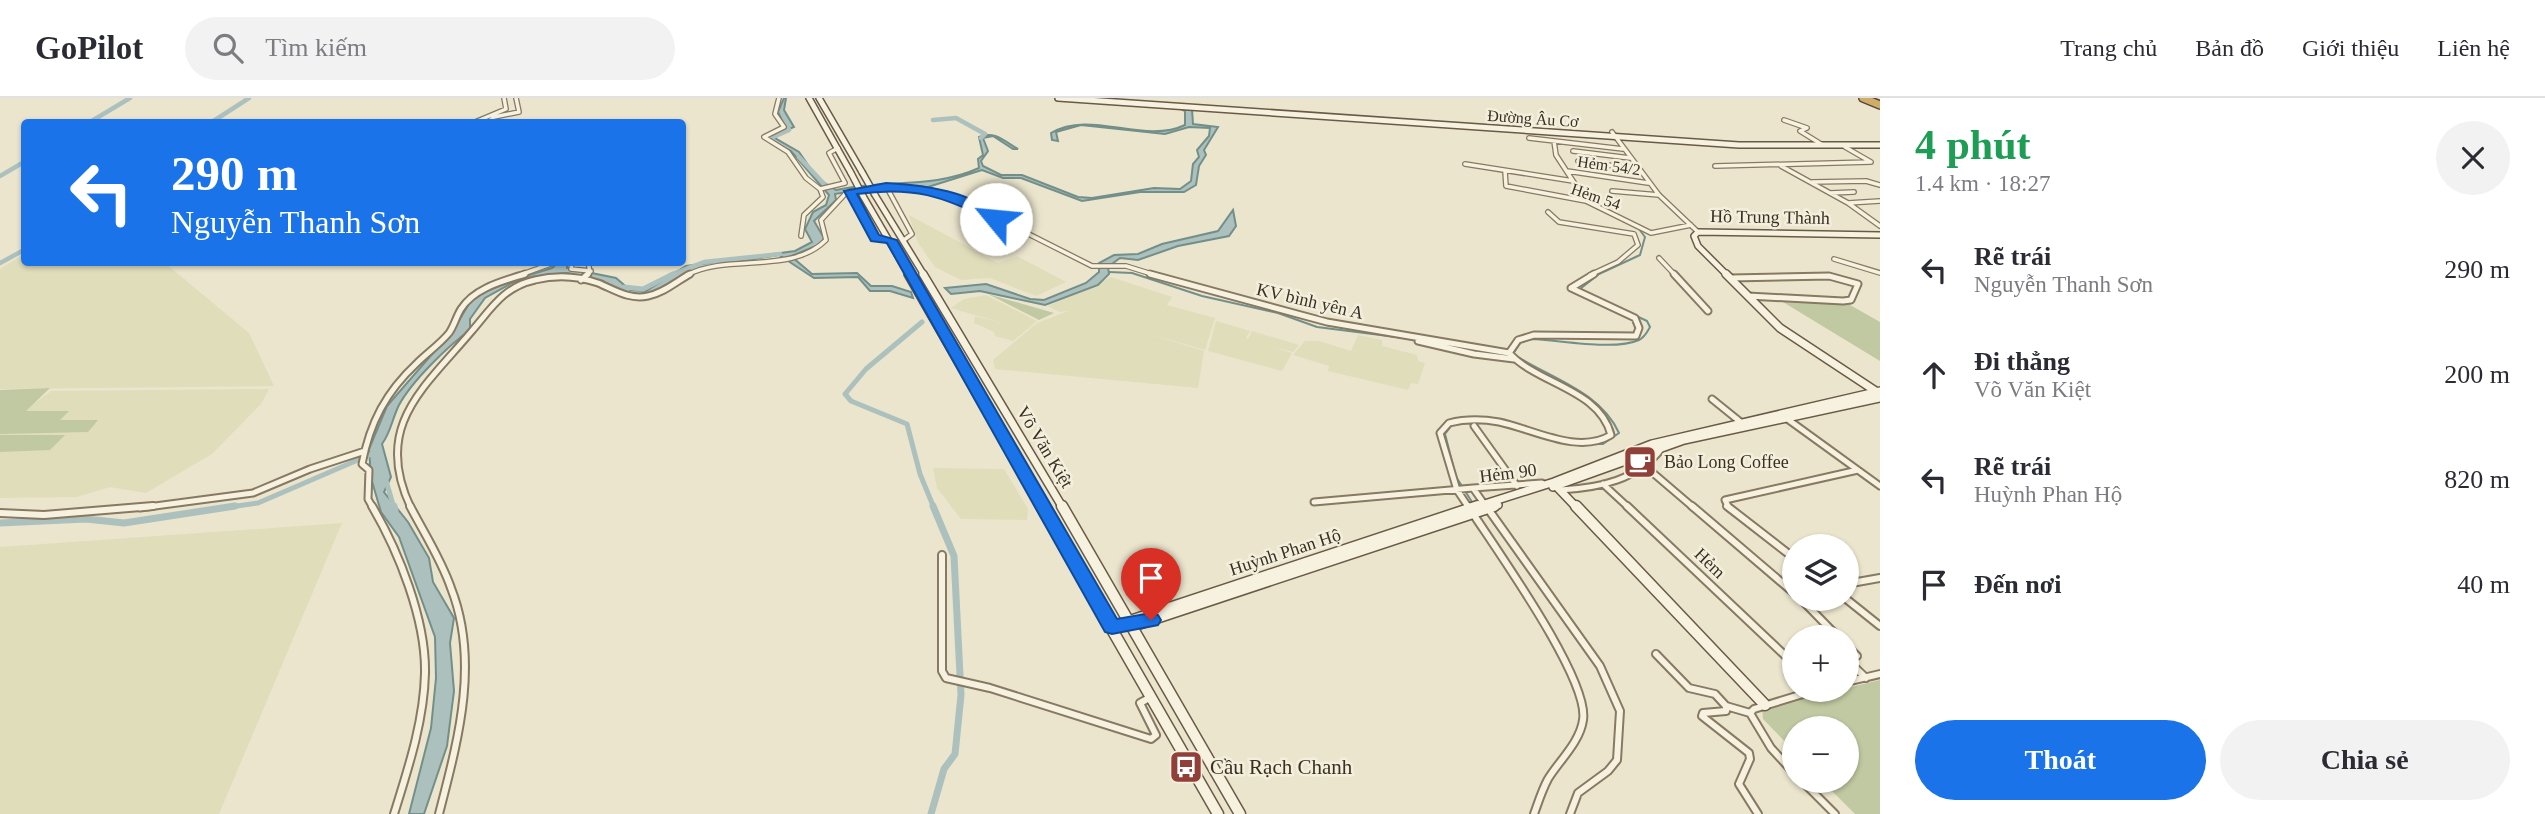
<!DOCTYPE html>
<html lang="vi">
<meta charset="utf-8">
<style>
body{margin:0;font-family:"Times New Roman",serif;background:#f2f2f3;color:#2b2b33;height:100vh;display:flex;flex-direction:column;font-size:26px;white-space:nowrap}
*{box-sizing:border-box;margin:0}
p{font-size:23px;color:#7c7c81}
.icon{flex:none;width:38px;height:38px;fill:none;stroke:currentColor;stroke-width:2;stroke-linecap:round;stroke-linejoin:round}
.map{position:relative;flex:1;overflow:hidden}
.details{display:flex;flex-direction:column;background:#fff;width:665px}
.details>*{flex:none}
.banner{position:absolute;left:21px;top:21px;width:665px;height:147px;border-radius:7px;box-shadow:0 2px 5px #0004;background:#1a73e8;color:#fff;overflow:hidden}
.fabs{position:absolute;left:1782px;top:436px;display:grid;gap:14px}
.fabs a{display:grid;place-items:center;width:77px;height:77px;border-radius:50%;background:#fff;box-shadow:0 2px 5px #0004;font-size:35px}
.pin{position:absolute;display:grid;place-items:center;width:60px;height:60px;color:#fff;margin:-72px -30px;border-radius:50% 50% 50% 0;rotate:-45deg;box-shadow:0 0 7px #0007}
.pin .icon{rotate:45deg}
.me{position:absolute;width:77px;margin:-38px;rotate:298deg;stroke-linejoin:round;filter:drop-shadow(0 0 5px #0008)}
.turn{display:flex;align-items:center;gap:24px;height:147px;padding:0 35px;font-size:32px}
.turn .icon{width:91px;height:91px;stroke-width:2.5}
.turn b{display:block;font-size:49px;line-height:60px}
.round{display:grid;place-items:center;flex:none;width:74px;height:74px;border-radius:37px;background:#f2f2f3}
.headline{display:flex;align-items:center;justify-content:space-between;height:119px;padding:0 35px}
h1{font-size:42px;font-weight:800;line-height:52px;color:#1e9e55}
.action{display:flex;gap:14px;margin-top:auto;padding:14px 35px}
.action a{flex:1;height:80px;border-radius:42px;background:#1a73e8;color:#fff;font-size:28px;font-weight:800;line-height:80px;text-align:center}
.action a+a{background:#f2f2f3;color:#2b2b33}
ul{padding:0;list-style:none}
li{display:flex;align-items:center;gap:21px;height:105px;padding:0 35px}
li div{flex:1}
li b{display:block;font-size:26px}
li em{font-style:normal}
header{display:flex;align-items:center;gap:42px;box-sizing:border-box;height:98px;padding:0 35px;background:#fff;border-bottom:2px solid #e1e1e2}
header strong{font-size:33px}
nav{display:flex;gap:38px;margin-inline-start:auto;font-size:24px}
.search{width:490px;height:63px;background:#f2f2f3;display:flex;align-items:center;gap:18px;box-sizing:border-box;padding:0 24px;border-radius:38px;color:#7c7c81;font-size:26px}
main{display:flex;flex:1;min-height:0}
.map>svg:first-child{display:block}
.farmland{fill:#e0ddbb}
.green{fill:#c0c9a1}
.water{fill:#acc1bd;stroke:#738f8a;stroke-width:2}
.lines{fill:none;stroke-linecap:round;stroke-linejoin:round}
.stream{stroke:#738f8a;stroke-width:2}
.canal-far2{stroke:#acc1bd;stroke-width:4.5}
.canal-far1{stroke:#acc1bd;stroke-width:5}
.canal{stroke:#acc1bd;stroke-width:7}
.street-far2-casing{stroke:#877962;stroke-width:6}
.street-far1-casing{stroke:#877962;stroke-width:9}
.street-casing{stroke:#877962;stroke-width:10}
.secondary-far2-casing{stroke:#695a45;stroke-width:8}
.secondary-far1-casing{stroke:#695a45;stroke-width:10}
.secondary-casing{stroke:#695a45;stroke-width:13}
.highway-casing{stroke:#564735;stroke-width:10}
.street-far2{stroke:#f6f2df;stroke-width:3.5}
.street-far1{stroke:#f6f2df;stroke-width:5}
.street{stroke:#f6f2df;stroke-width:6}
.secondary-far2{stroke:#f6f2df;stroke-width:5}
.secondary-far1{stroke:#f6f2df;stroke-width:7}
.secondary{stroke:#f6f2df;stroke-width:10}
.highway{stroke:#cfac68;stroke-width:7}
.secondary-bridge-casing{stroke:#695a45;stroke-width:8;stroke-linecap:butt}
.secondary-bridge{stroke:#f6f2df;stroke-width:5}
.route{fill:#1a73e8;stroke:#114b97;stroke-width:2}
.labels{text-anchor:middle;stroke-width:5;stroke-linejoin:round;paint-order:stroke}
.far-street-label{font-size:16px;fill:#393023;stroke:#f3efdc}
.street-label{font-size:18px;fill:#393023;stroke:#f3efdc}
.poi-label{font-size:18px;fill:#393023;stroke:#f3efdc;text-anchor:start}
.near-poi-label{font-size:21px;fill:#393023;stroke:#f3efdc;text-anchor:start}
</style>
<header>
<strong>GoPilot</strong>
<div class="search"><svg class="icon" aria-label="search" viewBox="0 0 24 24"><circle cx="10" cy="10" r="6"/><path d="M15 15l6 6"/></svg>Tìm kiếm</div>
<nav><a>Trang chủ</a><a>Bản đồ</a><a>Giới thiệu</a><a>Liên hệ</a></nav>
</header>
<main>
<div class="map">
<svg width="1880" height="716" viewBox="0 0 1880 716">
<rect width="100%" height="100%" fill="#ebe5cd"/>
<path class="farmland" d="M 909,117 L 998,165 L 1017,158 L 1066,184 L 1036,198 L 990,180 L 961,182 L 935,169 L 918,145 Z
M 24,156 L 24,164 L 165,165 L 249,235 L 274,288 L 0,291 L 0,171 Z
M 1111,179 L 1172,199 L 1167,207 L 1215,220 L 1205,252 L 1146,235 L 1204,253 L 1198,290 L 995,271 L 993,262 L 1037,225 L 1068,213 L 1059,214 L 1048,208 Z
M 986,197 L 1037,223 L 1013,243 L 995,238 L 994,234 L 974,225 L 975,218 L 1009,227 L 951,210 L 964,201 Z
M 1216,223 L 1250,233 L 1246,240 L 1248,241 L 1252,233 L 1299,247 L 1293,254 L 1271,248 L 1292,255 L 1282,273 L 1208,253 Z
M 1358,237 L 1382,242 L 1382,248 L 1417,257 L 1418,263 L 1425,265 L 1418,286 L 1411,285 L 1408,292 L 1328,273 L 1329,268 L 1293,257 L 1305,243 L 1319,243 L 1351,253 Z
M 269,291 L 261,306 L 212,356 L 146,395 L 110,389 L 77,399 L 0,400 L 0,331 L 51,293 Z
M 933,370 L 1004,371 L 1028,411 L 1027,422 L 961,421 L 937,390 Z
M 342,425 L 219,716 L 0,716 L 0,449 Z"/>
<path class="green" d="M 988,196 L 1054,215 L 1039,222 Z
M 1773,198 L 1843,203 L 1880,224 L 1880,263 Z
M 50,290 L 26,313 L 69,313 L 60,322 L 98,322 L 88,334 L 0,336 L 0,292 Z
M 0,337 L 65,337 L 50,352 L 0,354 Z
M 1880,582 L 1880,716 L 1855,716 L 1822,683 L 1846,682 L 1846,630 L 1794,630 L 1794,653 L 1763,621 L 1762,610 Z"/>
<path class="water" d="M 784,0 L 786,0 L 784,12 L 794,29 L 777,36 L 775,40 L 799,54 L 817,80 L 836,92 C 885,81 933,91 979,70 L 978,61 L 983,57 L 979,39 C 995,32 1005,44 1018,51 L 1013,51 L 993,38 L 983,40 L 988,53 L 981,63 L 983,68 L 1001,77 L 1022,77 L 1078,99 L 1092,100 L 1154,90 L 1180,91 L 1191,83 L 1193,66 L 1199,59 L 1197,52 L 1209,38 L 1210,30 L 1189,29 L 1165,36 L 1081,27 L 1056,34 L 1058,43 L 1052,42 L 1051,35 C 1091,11 1143,47 1185,27 L 1185,13 L 1179,10 L 1192,11 L 1193,26 L 1218,29 L 1204,52 L 1206,57 L 1199,68 L 1196,87 L 1184,94 L 1140,94 L 1082,103 L 1021,80 L 1003,80 L 982,72 L 928,89 L 881,88 L 835,96 L 836,102 L 814,123 L 824,140 L 821,146 L 791,158 L 812,176 L 857,175 L 871,188 L 892,188 L 911,194 L 913,200 L 890,193 L 870,193 L 858,179 L 814,180 L 779,157 L 699,170 L 652,196 L 625,197 L 603,183 L 567,175 L 536,178 L 512,185 L 485,200 L 470,221 L 470,232 C 448,248 412,283 399,307 C 392,321 391,334 382,346 L 391,379 L 384,394 L 408,424 L 429,460 L 433,484 L 454,520 L 450,545 L 454,593 L 447,648 L 424,716 L 409,716 L 431,630 L 436,580 L 435,539 L 399,439 L 381,414 L 371,380 L 369,351 L 387,308 L 454,231 L 470,204 L 484,191 L 552,170 L 558,165 L 567,164 L 567,170 L 616,180 L 630,192 L 646,193 L 686,168 L 795,153 L 812,144 L 805,131 L 813,114 L 826,107 L 829,97 L 791,53 L 771,44 L 767,38 L 786,31 L 778,14 Z
M 1233,112 L 1236,128 L 1229,138 L 1178,148 L 1138,162 L 1120,160 L 1108,169 L 1109,176 L 1098,187 L 1045,207 L 980,193 L 951,196 L 945,190 L 986,186 L 1030,201 L 1044,202 L 1086,185 L 1099,174 L 1099,165 L 1114,157 L 1138,156 L 1162,146 L 1218,133 Z"/>
<g class="lines">
<path class="stream" d="M 1109,174 L 1132,175 L 1202,198 L 1278,215 L 1317,229 L 1412,241
M 1583,193 L 1580,191 L 1599,176 L 1640,157 L 1645,139 L 1639,131
M 1459,249 L 1478,254
M 1452,327 L 1445,336 L 1456,379 L 1462,388
M 1584,346 L 1603,346 L 1619,335 C 1600,293 1550,280 1513,256 L 1521,244 L 1532,241 C 1560,242 1614,253 1639,242 C 1645,239 1647,234 1650,229 L 1647,223 L 1594,198
M 1465,393 L 1472,404"/>
<path class="canal-far2" d="M 933,22 L 956,20 L 985,36 L 981,40
M 90,24 L 130,0
M 212,24 L 249,0
M 771,40 L 789,32 L 786,25
M 799,59 L 827,89
M 0,78 L 24,64
M 0,165 L 24,152
M 670,177 L 704,164 L 780,156"/>
<path class="canal-far1" d="M 624,189 L 643,191 L 673,176
M 922,224 L 866,271 L 845,296 L 851,303 L 907,326 L 920,376 L 934,410
M 385,379 L 394,410
M 223,410 L 258,405 L 374,355"/>
<path class="canal" d="M 394,408 L 395,412
M 0,425 L 86,421 L 124,425 L 235,408
M 931,716 L 944,671 L 955,656 L 961,597 L 954,458 L 933,408"/>
<defs>
<path id="street-far2" d="M 779,0 L 775,16 L 784,29 L 764,39 L 788,54 L 806,80 L 820,91
M 1784,22 L 1807,30 L 1800,33 L 1821,46
M 475,24 L 506,11 L 504,0
M 488,24 L 494,19 L 519,14 L 516,0
M 1612,34 L 1659,97 L 1698,134
M 1529,40 L 1623,51
M 1573,53 L 1630,60
M 1578,63 L 1637,71
M 1465,66 L 1573,83 L 1556,57 L 1554,43
M 1715,68 L 1871,64 L 1845,49
M 1781,68 L 1848,105 L 1880,128
M 1505,73 L 1506,88 L 1586,103 L 1651,135 L 1691,127
M 1567,73 L 1648,85
M 1573,83 L 1586,103
M 1812,84 L 1866,83 L 1880,87
M 886,88 L 912,136 L 904,142
M 850,93 L 875,140 L 891,143
M 1612,93 L 1659,97
M 1830,95 L 1854,94
M 1848,105 L 1880,103
M 1548,114 L 1559,124 L 1634,136 L 1638,147 L 1618,164 L 1590,177
M 801,138 L 804,117 L 823,99 L 820,91 L 845,85 L 829,55 L 838,50
M 1659,160 L 1675,177
M 1834,161 L 1880,175
M 567,164 L 572,166 L 571,171 L 591,173
M 520,177 L 556,164
M 586,177 L 590,174 L 588,164
M 687,177 C 730,155 791,177 826,142 L 821,122 L 846,95 L 886,88 L 925,91 L 967,105 L 1092,168 L 1126,168 L 1155,177"/>
<path id="street-far1" d="M 1150,176 L 1327,224 L 1509,255
M 1674,176 L 1708,213
M 1731,180 L 1829,178 L 1858,186 L 1851,202 L 1843,203 L 1748,198
M 581,182 L 588,176
M 1418,243 L 1474,256 L 1514,261
M 1712,301 L 1743,326
M 1786,320 L 1880,388
M 1474,328 L 1517,388
M 1646,369 L 1694,410
M 1603,386 L 1629,410
M 1560,392 C 1599,390 1638,382 1662,350
M 1314,404 L 1473,390
M 140,410 L 253,395 L 310,371 L 365,353
M 373,410 L 368,401 L 369,372 L 362,366 C 370,324 386,294 417,265 C 427,255 440,246 449,235 C 454,228 456,219 461,211 C 474,190 503,183 525,176
M 411,410 C 372,328 424,290 471,234 C 491,211 503,189 535,182 C 555,177 578,178 598,185 C 615,192 629,202 648,198 C 664,195 677,183 690,176
M 1469,410 L 1457,392 L 1440,335 L 1449,325 C 1465,321 1482,321 1499,324 C 1533,331 1578,357 1611,337 C 1599,291 1539,287 1509,255 L 1518,242 L 1534,237 L 1636,238 L 1639,230 L 1635,220 L 1571,190 L 1594,176
M 1487,410 L 1473,390 L 1542,385
M 1729,410 L 1725,402 L 1858,372"/>
<path id="street" d="M 372,408 C 399,454 426,522 425,575 C 424,623 408,671 394,716
M 410,408 C 424,435 441,461 451,490 C 480,564 458,642 439,716
M 1468,408 C 1493,447 1590,581 1583,622 C 1580,644 1559,663 1548,681 C 1542,692 1538,705 1534,716
M 1486,408 L 1600,568 L 1620,613 L 1617,662 L 1608,673 L 1578,695 L 1570,716
M 1627,408 L 1794,566
M 1692,408 L 1794,495
M 1727,408 L 1794,460
M 0,415 L 44,417 L 153,408
M 942,457 L 942,573 L 946,580 L 990,590 L 1151,641 L 1156,637 L 1140,605 L 1151,599
M 1846,486 L 1880,480
M 1800,500 L 1838,539
M 1845,500 L 1880,528
M 1846,547 L 1857,558 L 1846,561
M 1656,556 L 1689,590 L 1715,596 L 1726,608 L 1726,613 L 1703,615 L 1702,618 L 1749,655 L 1750,661 L 1739,686 L 1758,716
M 1846,561 L 1866,580
M 1846,584 L 1880,576
M 1726,608 L 1750,615
M 1794,675 L 1771,650 L 1750,615 L 1754,611 L 1816,592
M 1801,682 L 1835,716"/>
<path id="secondary-far2" d="M 809,0 L 851,75
M 819,0 L 862,74
M 1058,0 L 1739,47 L 1880,47
M 875,97 L 924,177
M 863,98 L 909,177
M 1727,177 L 1698,148 L 1694,138 L 1698,134 L 1880,137"/>
<path id="secondary-far1" d="M 908,176 L 1042,410
M 923,176 L 1063,410
M 1726,176 L 1780,230 L 1877,294
M 1553,389 L 1684,342 L 1880,300
M 1557,389 L 1577,410
M 1472,410 L 1554,384 L 1652,346 L 1880,293
M 1488,410 L 1498,407"/>
<path id="secondary" d="M 1041,408 L 1218,716
M 1062,408 L 1240,716
M 1576,408 L 1765,607
M 1132,524 L 1138,526 L 1494,408
M 1112,529 L 1478,408"/>
<path id="highway" d="M 1863,0 L 1880,7"/>
</defs>
<use href="#street-far2" class="street-far2-casing"/>
<use href="#street-far1" class="street-far1-casing"/>
<use href="#street" class="street-casing"/>
<use href="#secondary-far2" class="secondary-far2-casing"/>
<use href="#secondary-far1" class="secondary-far1-casing"/>
<use href="#secondary" class="secondary-casing"/>
<use href="#highway" class="highway-casing"/>
<use href="#street-far2" class="street-far2"/>
<use href="#street-far1" class="street-far1"/>
<use href="#street" class="street"/>
<use href="#secondary-far2" class="secondary-far2"/>
<use href="#secondary-far1" class="secondary-far1"/>
<use href="#secondary" class="secondary"/>
<use href="#highway" class="highway"/>
<defs>
<path id="secondary-bridge" d="M 862,74 L 875,97
M 851,75 L 863,98"/>
</defs>
<use href="#secondary-bridge" class="secondary-bridge-casing"/>
<use href="#secondary-bridge" class="secondary-bridge"/>
</g>
<path class="route" d="M 886,85 C 925,87 972,93 1002,121 L 992,123 C 943,98 913,88 857,96 L 879,137 L 897,142 L 1117,521 L 1151,515 L 1158,517 L 1161,522 L 1158,527 L 1112,536 L 1105,534 L 887,145 L 871,143 L 844,93 Z"/>
<defs>
<symbol id="cafe-square" viewBox="-11 -11 22 22"><rect x="-9" y="-9" width="18" height="18" rx="4" fill="#904038" stroke="#f3efdc"/><path d="M-5.5-4.5H6V0H3Q3 3.5 0 3.5H-2.5Q-5.5 3.5-5.5 0ZM3-3.2v2h1.7v-2ZM-6 4.5H4V6H-6Z" fill="#fff"/></symbol>
<symbol id="bus-square" viewBox="-11 -11 22 22"><rect x="-9" y="-9" width="18" height="18" rx="4" fill="#904038" stroke="#f3efdc"/><path d="M-5-6H5V4H4V6H2V4H-2V6H-4V4H-5ZM-3.5-4V0h7V-4ZM-3.5 1.2v1.5H-2V1.2ZM2 1.2v1.5H3.5V1.2Z" fill="#fff"/></symbol>
</defs>
<g fill-rule="evenodd">
<use href="#cafe-square" x="1621" y="345" width="38" height="38"/>
<use href="#bus-square" x="1167" y="650" width="38" height="38"/>
</g>
<g class="labels">
<g class="far-street-label">
<text transform="translate(1533 20) rotate(4)" y="6">Đường Âu Cơ</text>
<text transform="translate(1609 67) rotate(8)" y="6">Hẻm 54/2</text>
<text transform="translate(1596 98) rotate(19)" y="6">Hẻm 54</text>
</g>
<g class="street-label">
<text transform="translate(1770 119) rotate(1)" y="6">Hồ Trung Thành</text>
<text transform="translate(1310 203) rotate(13)" y="6">KV bình yên A</text>
<text transform="translate(1045 349) rotate(59)" y="6">Võ Văn Kiệt</text>
<text transform="translate(1508 375) rotate(-7)" y="6">Hẻm 90</text>
<text transform="translate(1285 454) rotate(-18)" y="6">Huỳnh Phan Hộ</text>
<text transform="translate(1710 465) rotate(44)" y="6">Hẻm</text>
</g>
<g class="poi-label">
<text x="1664" y="370">Bảo Long Coffee</text>
</g>
<g class="near-poi-label">
<text x="1210" y="676">Cầu Rạch Chanh</text>
</g>
</g>
</svg>
<div class="fabs">
<a><svg class="icon" aria-label="layers" viewBox="0 0 24 24"><path d="M12 4l9 5-9 5-9-5zM3 14l9 5 9-5"/></svg></a>
<a>+</a>
<a>−</a>
</div>
<div class="pin" style="left:1151px;top:522px;background:#d93025"><svg class="icon" aria-label="arrive" viewBox="0 0 24 24"><path d="M6 21V4h12l-3 4 3 4H6"/></svg></div>
<svg class="me" style="left:996px;top:121px" viewBox="-20 -20 40 40"><circle r="19" fill="#fff"/><path d="M0-13L10 11 0 6-10 11z" fill="#1a73e8"/></svg>
<div class="banner">
<div class="turn"><svg class="icon" aria-label="left" viewBox="0 0 24 24"><path d="M17 20v-9H6M10 6l-5 5 5 5"/></svg><div><b>290 m</b>Nguyễn Thanh Sơn</div></div>
</div>
</div>
<section class="details">
<div class="headline"><div><h1>4 phút</h1><p>1.4 km · 18:27</p></div><a class="round"><svg class="icon" aria-label="close" viewBox="0 0 24 24"><path d="M6 6l12 12M18 6L6 18"/></svg></a></div>
<ul>
<li><svg class="icon" aria-label="left" viewBox="0 0 24 24"><path d="M17 20v-9H6M10 6l-5 5 5 5"/></svg><div><b>Rẽ trái</b><p>Nguyễn Thanh Sơn</p></div><em>290 m</em></li>
<li><svg class="icon" aria-label="ahead" viewBox="0 0 24 24"><path d="M12 20V5M6 11l6-6 6 6"/></svg><div><b>Đi thẳng</b><p>Võ Văn Kiệt</p></div><em>200 m</em></li>
<li><svg class="icon" aria-label="left" viewBox="0 0 24 24"><path d="M17 20v-9H6M10 6l-5 5 5 5"/></svg><div><b>Rẽ trái</b><p>Huỳnh Phan Hộ</p></div><em>820 m</em></li>
<li><svg class="icon" aria-label="arrive" viewBox="0 0 24 24"><path d="M6 21V4h12l-3 4 3 4H6"/></svg><div><b>Đến nơi</b></div><em>40 m</em></li>
</ul>
<div class="action"><a>Thoát</a><a>Chia sẻ</a></div>
</section>
</main>
